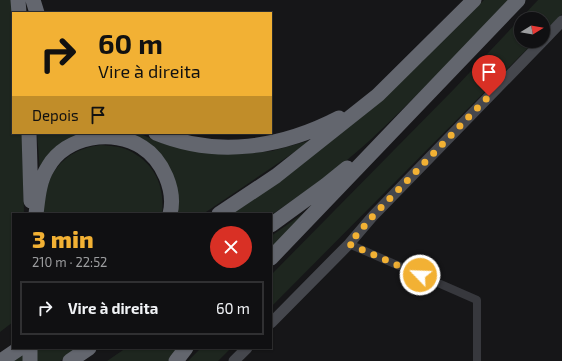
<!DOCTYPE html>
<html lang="pt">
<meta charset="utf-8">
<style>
body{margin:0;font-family:"Exo 2",sans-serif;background:#19191b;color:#f1f3f6;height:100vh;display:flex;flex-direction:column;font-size:15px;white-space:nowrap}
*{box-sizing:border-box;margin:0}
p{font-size:13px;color:#9c9d9f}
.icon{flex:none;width:22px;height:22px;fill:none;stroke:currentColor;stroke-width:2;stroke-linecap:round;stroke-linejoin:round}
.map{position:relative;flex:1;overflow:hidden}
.drawer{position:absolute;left:12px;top:213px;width:260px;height:136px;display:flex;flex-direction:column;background:#101012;border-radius:0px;box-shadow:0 1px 3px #0004,0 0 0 1px #303032}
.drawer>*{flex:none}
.banner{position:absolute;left:12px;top:12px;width:260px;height:122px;border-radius:0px;box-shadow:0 1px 3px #0004,0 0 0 1px #303032;background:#f2b134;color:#111;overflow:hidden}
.needle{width:26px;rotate:79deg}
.controls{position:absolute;left:514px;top:12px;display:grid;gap:8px}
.controls a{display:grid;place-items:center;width:36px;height:36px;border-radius:50%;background:#101012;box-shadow:0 1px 3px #0004,0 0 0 1px #303032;font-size:20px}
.pin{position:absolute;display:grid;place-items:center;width:34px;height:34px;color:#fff;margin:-41px -17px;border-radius:50% 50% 50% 0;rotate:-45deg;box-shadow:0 0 4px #0007}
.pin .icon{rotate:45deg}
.me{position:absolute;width:44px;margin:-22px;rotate:294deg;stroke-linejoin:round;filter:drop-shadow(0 0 3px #0008)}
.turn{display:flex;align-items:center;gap:14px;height:84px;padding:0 20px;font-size:18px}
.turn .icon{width:52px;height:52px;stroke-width:2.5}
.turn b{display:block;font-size:28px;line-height:34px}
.then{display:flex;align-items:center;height:38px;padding:0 20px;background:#0003;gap:8px;font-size:15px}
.round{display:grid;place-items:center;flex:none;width:42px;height:42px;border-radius:21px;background:#19191b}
.overview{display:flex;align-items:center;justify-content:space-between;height:68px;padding:0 20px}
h1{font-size:24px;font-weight:800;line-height:30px;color:#f2b134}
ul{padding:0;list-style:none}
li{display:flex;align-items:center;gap:12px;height:54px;margin:0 8px 6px;padding:0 12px;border:2px solid #303032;border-radius:0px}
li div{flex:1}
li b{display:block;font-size:15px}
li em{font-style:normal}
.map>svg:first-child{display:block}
.green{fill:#1e261f}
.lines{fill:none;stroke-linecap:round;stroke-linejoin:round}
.minor{stroke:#37383d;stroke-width:8}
.secondary{stroke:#45474d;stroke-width:11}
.motorway{stroke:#63666e;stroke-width:15}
.route{stroke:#f2b134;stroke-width:7;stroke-dasharray:0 12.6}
</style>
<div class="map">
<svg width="562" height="361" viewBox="0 0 562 361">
<rect width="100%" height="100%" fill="#161618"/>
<path class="green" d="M 0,0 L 12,0 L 13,133 L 22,133 L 24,214 L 13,214 L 13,322 L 0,332 Z
M 484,0 L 508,0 C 462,48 417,97 368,142 C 338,169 304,193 271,215 L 271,214 L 230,214 L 395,88 Z
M 538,0 L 562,0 L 562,14 L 543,33 L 543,19 L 521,19 L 521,41 L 535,41 L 271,307 L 271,275 L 455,88 Z
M 37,133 L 87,133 L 40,172 Z
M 122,133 L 138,133 L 162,143 L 233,154 L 272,151 L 308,141 L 302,147 L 203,214 L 177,214 L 176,188 Z
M 101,145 C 110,146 120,146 128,150 C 155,163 165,186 162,214 L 40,214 C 42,205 44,195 47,186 C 56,161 75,148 101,145 Z
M 324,199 L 271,252 L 271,236 Z
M 32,348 L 79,348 L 60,361 L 13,361 Z
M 126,348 L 179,348 L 168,361 L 107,361 Z
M 201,348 L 231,348 L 218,361 L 188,361 Z"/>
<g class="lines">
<path class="minor" d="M 349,244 L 477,300 L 477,361"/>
<path class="secondary" d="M 543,41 L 562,21
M 271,323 L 349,244 L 372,217 L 543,41
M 234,361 L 247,348"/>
<path class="motorway" d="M 18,0 L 19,13
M 33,0 L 37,13
M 29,133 L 31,201
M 156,133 C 217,158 281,148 339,118
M 36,214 C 38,198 39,181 48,167 C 66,136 113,128 142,147 C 163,160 176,191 170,214
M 219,214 L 276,176 L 378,95 L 474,0
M 271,225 L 326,185 L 347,168
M 271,258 L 518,0
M 30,348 L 30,361
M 1,361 L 20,348
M 70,361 L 89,348
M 176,361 L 186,348"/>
</g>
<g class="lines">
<path class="route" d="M 420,275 L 349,244 L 372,217 L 489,96"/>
</g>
</svg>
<div class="controls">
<a><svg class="needle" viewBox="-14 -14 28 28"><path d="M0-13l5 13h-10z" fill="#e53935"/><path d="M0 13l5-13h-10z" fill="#9c9d9f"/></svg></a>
</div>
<div class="pin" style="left:489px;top:96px;background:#d93025"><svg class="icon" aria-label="arrive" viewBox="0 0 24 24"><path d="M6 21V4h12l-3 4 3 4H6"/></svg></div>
<svg class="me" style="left:420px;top:275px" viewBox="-20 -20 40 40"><circle r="17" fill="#f2b134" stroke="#fff" stroke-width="3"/><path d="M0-11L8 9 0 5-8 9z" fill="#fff"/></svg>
<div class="banner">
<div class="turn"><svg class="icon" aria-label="right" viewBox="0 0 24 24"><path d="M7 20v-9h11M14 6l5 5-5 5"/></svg><div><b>60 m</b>Vire à direita</div></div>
<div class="then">Depois<svg class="icon" aria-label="arrive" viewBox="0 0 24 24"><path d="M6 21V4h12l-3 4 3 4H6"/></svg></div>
</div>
<section class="drawer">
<div class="overview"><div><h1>3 min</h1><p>210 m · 22:52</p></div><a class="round" style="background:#d93025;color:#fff"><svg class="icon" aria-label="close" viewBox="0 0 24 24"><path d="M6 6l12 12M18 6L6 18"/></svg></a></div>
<ul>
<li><svg class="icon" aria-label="right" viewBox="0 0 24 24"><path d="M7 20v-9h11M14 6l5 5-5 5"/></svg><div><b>Vire à direita</b></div><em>60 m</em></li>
</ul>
</section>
</div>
